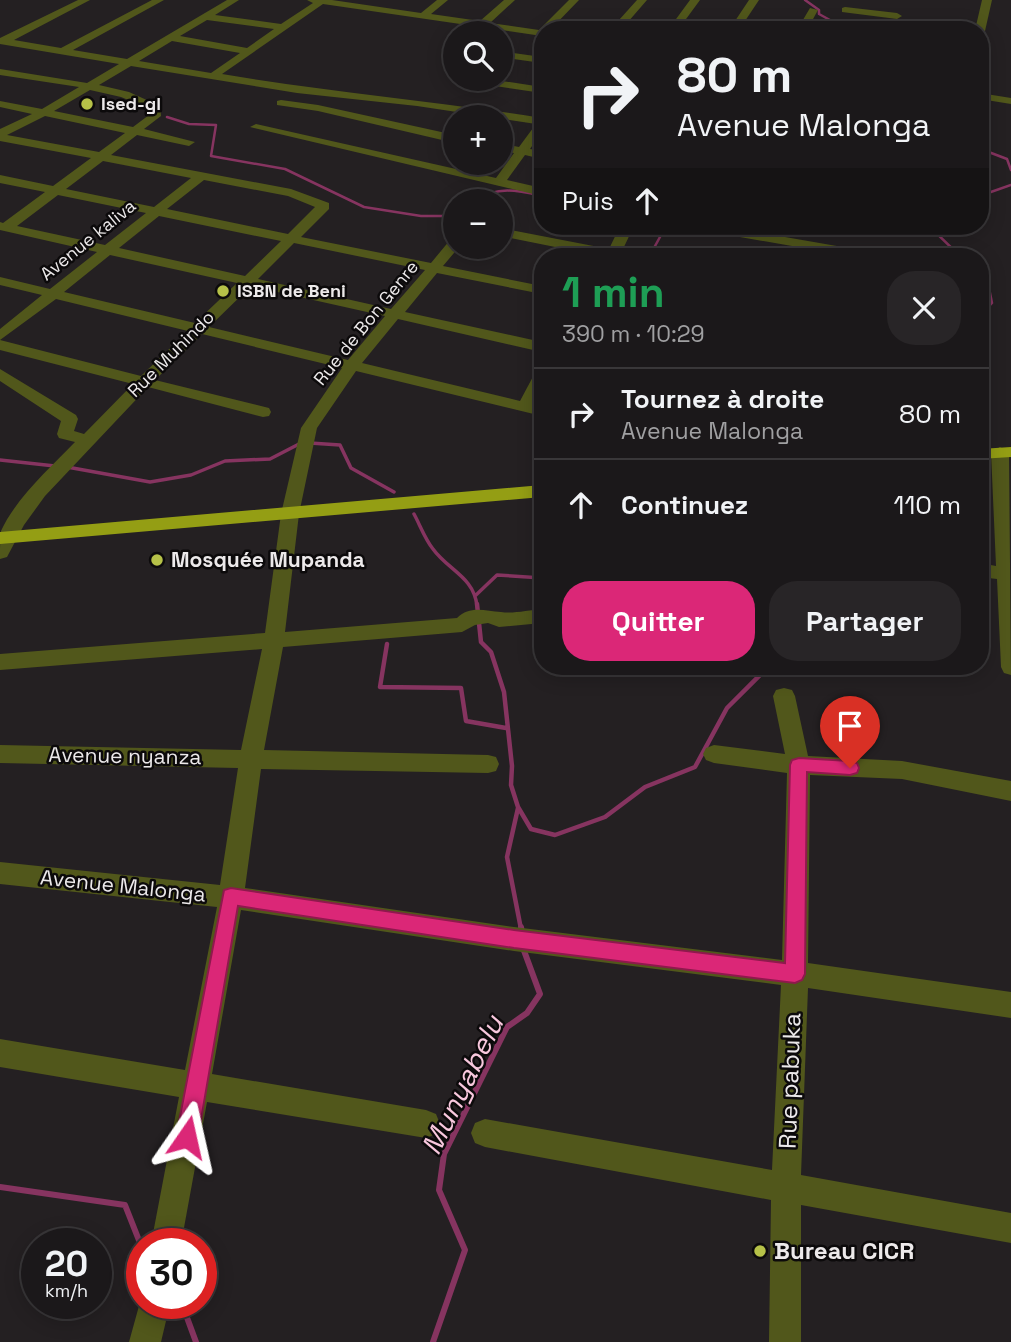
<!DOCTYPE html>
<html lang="fr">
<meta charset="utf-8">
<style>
body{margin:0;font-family:"Space Grotesk",sans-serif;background:#282527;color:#f1f3f6;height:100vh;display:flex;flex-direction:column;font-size:26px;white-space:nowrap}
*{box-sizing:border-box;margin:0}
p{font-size:23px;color:#a0a0a2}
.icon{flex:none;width:38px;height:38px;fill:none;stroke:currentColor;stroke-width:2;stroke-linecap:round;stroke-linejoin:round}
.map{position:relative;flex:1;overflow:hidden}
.panel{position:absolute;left:534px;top:248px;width:455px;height:427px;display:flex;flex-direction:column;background:#1b181a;border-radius:28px;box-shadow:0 4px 18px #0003,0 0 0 2px #393739}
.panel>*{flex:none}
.guide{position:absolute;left:534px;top:21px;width:455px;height:214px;border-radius:28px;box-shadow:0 4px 18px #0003,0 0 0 2px #393739;background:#1b181a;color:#f1f3f6;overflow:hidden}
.tools{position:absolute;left:443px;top:21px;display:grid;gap:14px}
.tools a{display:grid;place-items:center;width:70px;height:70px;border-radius:50%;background:#1b181a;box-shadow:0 4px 18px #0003,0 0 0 2px #393739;font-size:35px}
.speed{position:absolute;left:21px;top:1228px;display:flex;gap:14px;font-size:35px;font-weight:700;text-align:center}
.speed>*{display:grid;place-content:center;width:91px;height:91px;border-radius:50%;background:#1b181a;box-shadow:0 4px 18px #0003,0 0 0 2px #393739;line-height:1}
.speed small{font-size:18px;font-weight:400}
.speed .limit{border:10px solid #d22;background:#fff;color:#111}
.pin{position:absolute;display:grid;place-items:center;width:60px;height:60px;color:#fff;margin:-72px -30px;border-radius:50% 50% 50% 0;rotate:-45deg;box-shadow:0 0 7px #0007}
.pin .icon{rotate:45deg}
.me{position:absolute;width:77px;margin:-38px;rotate:11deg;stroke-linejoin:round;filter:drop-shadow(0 0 5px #0008)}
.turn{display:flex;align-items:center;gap:24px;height:147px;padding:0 28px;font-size:32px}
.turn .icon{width:91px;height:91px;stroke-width:2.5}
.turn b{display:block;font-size:49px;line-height:60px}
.then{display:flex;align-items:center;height:66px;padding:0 28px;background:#0003;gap:14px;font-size:26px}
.round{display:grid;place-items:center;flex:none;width:74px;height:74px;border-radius:28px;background:#282527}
.headline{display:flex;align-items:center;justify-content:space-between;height:119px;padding:0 28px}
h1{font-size:42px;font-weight:600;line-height:52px;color:#1e9e55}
.action{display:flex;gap:14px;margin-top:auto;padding:14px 28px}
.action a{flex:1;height:80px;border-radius:28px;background:#db2777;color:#fff;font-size:28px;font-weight:600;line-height:80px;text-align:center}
.action a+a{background:#282527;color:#f1f3f6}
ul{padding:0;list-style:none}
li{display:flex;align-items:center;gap:21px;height:91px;padding:0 28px;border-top:2px solid #393739}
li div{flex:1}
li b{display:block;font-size:26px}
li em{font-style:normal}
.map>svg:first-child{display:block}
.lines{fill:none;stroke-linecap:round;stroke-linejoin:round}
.stream-far3{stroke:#863460;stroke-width:2.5}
.stream-far2{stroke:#863460;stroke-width:3.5}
.stream-far1{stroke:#863460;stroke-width:4.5}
.stream{stroke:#863460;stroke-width:6}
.minor{fill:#51571b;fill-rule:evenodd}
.highway{fill:#949e14;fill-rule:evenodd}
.route{fill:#db2777;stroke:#8e194d;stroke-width:2}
.poi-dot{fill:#b6c148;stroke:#0c0a0b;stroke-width:2.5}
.labels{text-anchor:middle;stroke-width:5;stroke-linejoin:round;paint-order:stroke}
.far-poi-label{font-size:18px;font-weight:bold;fill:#ece9ea;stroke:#0c0a0b;text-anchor:start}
.far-street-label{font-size:18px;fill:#ece9ea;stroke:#0c0a0b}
.poi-label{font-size:21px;font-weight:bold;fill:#ece9ea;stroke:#0c0a0b;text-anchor:start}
.street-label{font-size:21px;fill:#ece9ea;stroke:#0c0a0b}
.near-street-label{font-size:24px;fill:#ece9ea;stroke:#0c0a0b}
.near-poi-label{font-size:24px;font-weight:bold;fill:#ece9ea;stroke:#0c0a0b;text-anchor:start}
.near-water-label{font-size:28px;font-style:italic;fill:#f9c8de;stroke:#0c0a0b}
</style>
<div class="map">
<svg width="1011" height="1342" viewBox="0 0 1011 1342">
<rect width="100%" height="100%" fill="#242022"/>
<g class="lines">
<path class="stream-far3" d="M 805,0 L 819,10 L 819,14 L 848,30
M 167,117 L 189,124 L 216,125 L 211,156 L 285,169 L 364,207 L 421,216 L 455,216
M 980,143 L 986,151 L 1007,159 L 1011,170
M 477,201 C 496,185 520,191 542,196
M 980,202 L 988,193 L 1011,185
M 929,226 L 961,257
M 649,257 L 666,226
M 980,276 L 989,288 L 992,303 L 980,316"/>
<path class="stream-far2" d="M 310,443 L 340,445 L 351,468 L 394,492
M 0,460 L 55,466
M 67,467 L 150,482 L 191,475 L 225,461 L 270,459 L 301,443
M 414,514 C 420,525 425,539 433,549 C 448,570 474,577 477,606
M 476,595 L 497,575 L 542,578"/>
<path class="stream-far1" d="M 477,604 L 481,642 L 491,652 L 504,692 L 512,766 L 511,785 L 518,807 L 531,829 L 555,835 L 605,817 L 645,787 L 695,767 L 727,708 L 768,667
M 387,644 L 380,687 L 461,688 L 466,721 L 506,728
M 518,808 L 507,857 L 521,929"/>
<path class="stream" d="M 521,927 L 522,933
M 0,1187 L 125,1205 L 142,1248
M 182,1304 L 196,1342
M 433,1342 L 465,1250 L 439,1190 L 444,1154 L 507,1027 L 527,1013 L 540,994 L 523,948"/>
<path class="minor" d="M 78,0 L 90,0 L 14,40 L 61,48 L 152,0 L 164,0 L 73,50 L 127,59 L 227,0 L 239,0 L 215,15 L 281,24 L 313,3 L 307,0 L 332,0 L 421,13 L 437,0 L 448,0 L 431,14 L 480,21 L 504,0 L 515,0 L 490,23 L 539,30 L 569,0 L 579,0 L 550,30 L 542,30 L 542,36 L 323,4 L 222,74 C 329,92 436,101 542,118 L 542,131 L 530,149 L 542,151 L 542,159 L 525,155 L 507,180 L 542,188 L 542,196 L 250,127 L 256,124 L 496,178 L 514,153 L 500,151 L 500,143 L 519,147 L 536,124 L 417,106 L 297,93 L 131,66 L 99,85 L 129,92 L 160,106 L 161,116 L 144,129 L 195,142 L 189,146 L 137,135 L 111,155 L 291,189 L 329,203 L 329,209 L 301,237 L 431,263 L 450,240 L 455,239 L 455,247 L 459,247 L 443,266 L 542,286 L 542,294 L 437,273 L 405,312 L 542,342 L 542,352 L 398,319 L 362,363 L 520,401 L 536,371 L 542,369 L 542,389 L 535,404 L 542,406 L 542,416 L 356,371 L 317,428 L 299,514 L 285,632 L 457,618 C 470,605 485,611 501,612 C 513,614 529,610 542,609 L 542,623 L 499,627 L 488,623 L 475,625 L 462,632 L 283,647 L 264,750 L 488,755 L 496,757 L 499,764 L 496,771 L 488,773 L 261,769 L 245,888 L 514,927 L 782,960 L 787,773 L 714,763 L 706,760 L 703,754 L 706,748 L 714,745 L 785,754 L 773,696 L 776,690 L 784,688 L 792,690 L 795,696 L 808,756 L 902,761 L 1011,781 L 1011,801 L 902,779 L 810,775 L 808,963 L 1011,992 L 1011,1018 L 808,988 L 801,1175 L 1011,1213 L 1011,1243 L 801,1205 L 801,1342 L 769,1342 L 771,1200 L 485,1147 L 475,1143 L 471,1133 L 475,1123 L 485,1119 L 772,1170 L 781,985 L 514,951 L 241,910 L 212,1074 L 426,1110 L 436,1114 L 440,1124 L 436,1134 L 426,1138 L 207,1102 L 181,1244 L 151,1244 L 179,1097 L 0,1067 L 0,1039 L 185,1070 L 217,907 L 0,884 L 0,862 L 220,885 L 238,768 L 0,763 L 0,745 L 241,750 L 262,649 L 0,670 L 0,654 L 265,633 L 281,514 L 301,428 L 342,368 L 202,334 L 155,380 L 269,408 L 271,412 L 269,416 L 263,417 L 148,387 L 45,496 L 24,525 L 7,557 L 0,559 C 0,550 0,539 1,531 C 16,498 50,468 75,442 L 59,438 L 57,434 L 61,421 L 0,381 L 0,369 L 76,415 L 78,419 L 74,431 L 84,434 L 133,384 L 0,350 L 0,329 L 42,295 L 0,285 L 0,277 L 50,289 L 97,252 L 0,230 L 0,222 L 3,223 L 45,192 L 0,183 L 0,175 L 53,186 L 91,158 L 0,141 L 0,129 L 32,114 L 0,107 L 0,101 L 42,109 L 79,87 L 0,75 L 0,69 L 87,83 L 119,64 L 0,44 L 0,38 ZM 207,20 L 274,29 L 247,48 L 180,36 ZM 172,41 L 240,53 L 211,73 L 139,61 ZM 90,90 L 121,97 L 150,109 L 149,115 L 133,127 L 54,111 ZM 45,116 L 125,133 L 99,152 L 7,135 ZM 103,161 L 191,178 L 154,207 L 66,189 ZM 204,180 L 288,196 L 315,207 L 288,234 L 167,209 ZM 58,195 L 146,213 L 105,245 L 17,226 ZM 159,216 L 281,241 L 245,276 L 119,248 ZM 294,243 L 425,270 L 391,309 L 258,279 ZM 110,255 L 237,283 L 195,323 L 64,292 ZM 251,286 L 385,316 L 348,360 L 209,327 ZM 56,299 L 188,331 L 141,376 L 0,340 Z
M 637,0 L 647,0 L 621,30 L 610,30 Z
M 690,0 L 700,0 L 678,30 L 668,30 Z
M 749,0 L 759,0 L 739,30 L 729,30 Z
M 982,0 L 992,0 L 985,31 L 980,34 L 980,30 L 975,30 Z
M 845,7 L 897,13 L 902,16 L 897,19 L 842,12 L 842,8 Z
M 810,8 L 818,10 L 807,30 L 797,30 Z
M 500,51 L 542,57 L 542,63 L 500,57 Z
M 464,79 L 489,79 L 542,87 L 542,93 L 469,82 Z
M 980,93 L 1011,98 L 1011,104 L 980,99 Z
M 281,100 L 318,105 L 455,135 L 455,143 L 318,111 L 277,105 L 277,101 Z
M 620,226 L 634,226 L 622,251 L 636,254 L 638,257 L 605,257 L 500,236 L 500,228 L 609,249 Z
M 693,226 L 722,226 L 877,253 L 884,257 L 855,257 L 700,230 Z
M 1000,447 L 1009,452 L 1011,675 L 1004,673 L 1001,667 L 997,579 L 980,577 L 980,563 L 996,566 L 991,452 Z
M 142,1295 L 142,1304 L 170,1304 L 161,1342 L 129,1342 Z"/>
<path class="highway" d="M 1011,447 L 1011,457 L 980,459 L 980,449 Z
M 542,485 L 542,497 L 0,544 L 0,532 Z"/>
</g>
<path class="route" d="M 799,758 L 850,761 L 857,763 L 859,768 L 857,773 L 850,775 L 807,772 L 805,974 L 802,980 L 795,983 L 514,948 L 238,906 L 198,1137 L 195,1145 L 187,1148 L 179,1145 L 176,1137 L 224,890 L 231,888 L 514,930 L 785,963 L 790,765 L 792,760 Z"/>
<g class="poi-dot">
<circle cx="87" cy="104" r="7"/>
<circle cx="223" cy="291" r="7"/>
<circle cx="157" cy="560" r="7"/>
<circle cx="760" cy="1251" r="7"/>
</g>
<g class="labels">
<g class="far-poi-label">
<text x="101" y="110">Ised-gl</text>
<text x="237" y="297">ISBN de Beni</text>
</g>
<g class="far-street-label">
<text transform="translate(88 240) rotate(-39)" y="6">Avenue kaliva</text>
<text transform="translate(366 323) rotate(-51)" y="6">Rue de Bon Genre</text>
<text transform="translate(171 354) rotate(-45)" y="6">Rue Muhindo</text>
</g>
<g class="poi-label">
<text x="171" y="567">Mosquée Mupanda</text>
</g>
<g class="street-label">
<text transform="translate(125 756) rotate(1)" y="7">Avenue nyanza</text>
<text transform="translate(123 886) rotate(6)" y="7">Avenue Malonga</text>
</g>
<g class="near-street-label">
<text transform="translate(790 1081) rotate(-88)" y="8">Rue pabuka</text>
</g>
<g class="near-poi-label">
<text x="774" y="1259">Bureau CICR</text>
</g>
<g class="near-water-label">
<text transform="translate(462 1085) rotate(-64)" y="10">Munyabelu</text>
</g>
</g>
</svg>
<div class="tools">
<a><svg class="icon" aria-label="search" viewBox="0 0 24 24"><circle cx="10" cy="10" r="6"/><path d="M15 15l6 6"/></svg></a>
<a>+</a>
<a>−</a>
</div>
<div class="speed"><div>20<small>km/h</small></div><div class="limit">30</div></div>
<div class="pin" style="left:850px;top:768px;background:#d93025"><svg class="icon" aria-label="arrive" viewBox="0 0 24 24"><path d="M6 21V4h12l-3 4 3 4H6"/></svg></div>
<svg class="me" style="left:187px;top:1137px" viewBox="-20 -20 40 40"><path d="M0-17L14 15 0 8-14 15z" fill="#db2777" stroke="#fff" stroke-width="4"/></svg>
<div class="guide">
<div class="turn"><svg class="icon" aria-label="right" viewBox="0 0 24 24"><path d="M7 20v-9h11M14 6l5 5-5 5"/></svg><div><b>80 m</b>Avenue Malonga</div></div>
<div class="then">Puis<svg class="icon" aria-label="ahead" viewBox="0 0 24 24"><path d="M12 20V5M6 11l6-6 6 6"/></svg></div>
</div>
<section class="panel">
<div class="headline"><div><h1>1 min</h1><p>390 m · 10:29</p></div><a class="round"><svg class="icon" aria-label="close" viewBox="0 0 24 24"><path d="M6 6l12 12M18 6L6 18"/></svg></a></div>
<ul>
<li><svg class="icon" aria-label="right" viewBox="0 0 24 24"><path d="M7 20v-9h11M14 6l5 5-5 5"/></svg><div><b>Tournez à droite</b><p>Avenue Malonga</p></div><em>80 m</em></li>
<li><svg class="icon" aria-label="ahead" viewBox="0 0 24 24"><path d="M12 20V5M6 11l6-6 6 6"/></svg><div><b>Continuez</b></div><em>110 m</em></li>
</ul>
<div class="action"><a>Quitter</a><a>Partager</a></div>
</section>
</div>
